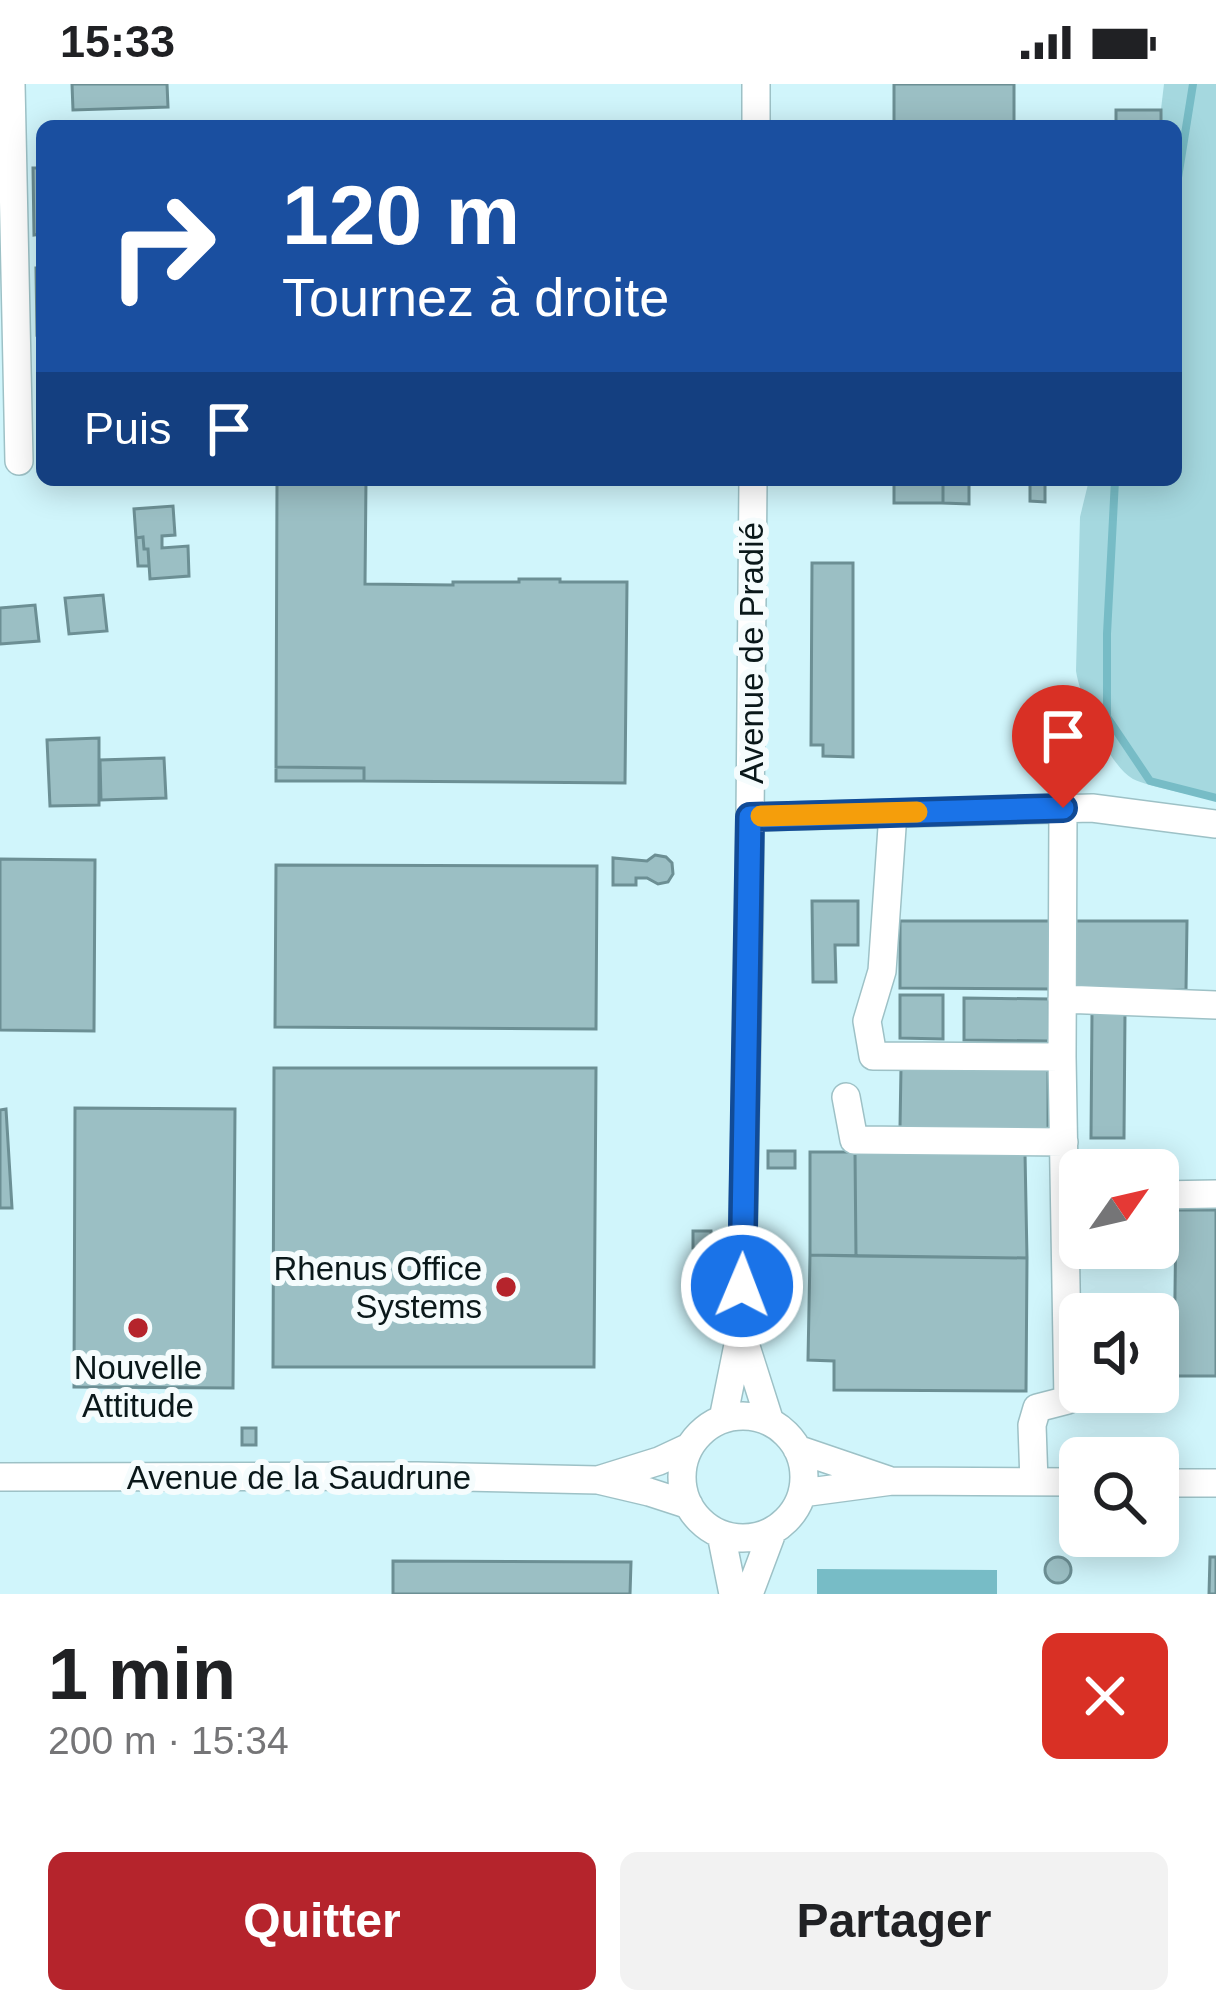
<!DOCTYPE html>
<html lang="fr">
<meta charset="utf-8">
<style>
body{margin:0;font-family:Arial,sans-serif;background:#f2f2f2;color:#202124;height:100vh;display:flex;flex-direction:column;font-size:45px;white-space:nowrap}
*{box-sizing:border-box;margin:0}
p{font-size:39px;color:#757577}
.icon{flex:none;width:66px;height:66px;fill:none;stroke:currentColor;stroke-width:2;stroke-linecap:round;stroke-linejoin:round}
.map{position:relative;height:1510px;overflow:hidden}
.details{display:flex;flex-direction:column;background:#fff;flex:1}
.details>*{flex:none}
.hud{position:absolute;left:36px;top:36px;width:1146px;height:366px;border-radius:18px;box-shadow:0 6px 30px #0003;background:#1a4fa0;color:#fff;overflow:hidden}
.needle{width:78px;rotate:56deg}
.buttons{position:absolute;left:1059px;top:1065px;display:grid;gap:24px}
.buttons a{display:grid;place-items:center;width:120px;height:120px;border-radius:18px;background:#fff;box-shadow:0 6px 30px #0003;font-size:60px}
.pin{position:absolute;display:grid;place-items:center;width:102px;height:102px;color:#fff;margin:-123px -51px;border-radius:50% 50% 50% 0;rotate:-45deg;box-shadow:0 0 12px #0007}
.pin .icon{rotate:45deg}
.me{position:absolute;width:132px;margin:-66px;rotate:1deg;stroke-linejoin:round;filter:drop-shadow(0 0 9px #0008)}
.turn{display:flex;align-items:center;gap:42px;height:252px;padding:0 48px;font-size:54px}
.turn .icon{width:156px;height:156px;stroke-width:2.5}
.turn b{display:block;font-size:84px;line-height:102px}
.then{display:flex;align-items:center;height:114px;padding:0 48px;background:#0003;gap:24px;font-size:45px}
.round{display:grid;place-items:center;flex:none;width:126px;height:126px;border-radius:18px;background:#f2f2f2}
.summary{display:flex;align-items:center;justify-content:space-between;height:204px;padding:0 48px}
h1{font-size:72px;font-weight:600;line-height:90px}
.action{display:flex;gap:24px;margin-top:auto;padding:24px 48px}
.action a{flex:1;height:138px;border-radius:18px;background:#b5242c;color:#fff;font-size:48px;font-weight:600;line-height:138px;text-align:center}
.action a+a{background:#f2f2f2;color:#202124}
.status{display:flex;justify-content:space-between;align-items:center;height:84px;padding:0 60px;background:#fff;direction:ltr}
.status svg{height:33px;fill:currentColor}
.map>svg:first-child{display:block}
.green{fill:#a5d8df}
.water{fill:#77bcc6}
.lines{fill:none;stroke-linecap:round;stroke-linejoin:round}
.stream{stroke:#77bcc6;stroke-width:8}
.building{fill:#9bbfc4;stroke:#6c8f94;stroke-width:3}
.minor-casing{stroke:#9dc1c6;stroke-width:30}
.minor{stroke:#fff;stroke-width:27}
.route-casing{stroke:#114b97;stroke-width:30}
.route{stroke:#1a73e8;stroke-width:21}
.slow{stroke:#f59e0b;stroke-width:21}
.poi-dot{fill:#b5242c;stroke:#f5fcfd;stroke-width:4.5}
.labels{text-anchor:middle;stroke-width:12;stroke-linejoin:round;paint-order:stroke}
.street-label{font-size:33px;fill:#0a181a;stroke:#f5fcfd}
.poi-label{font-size:33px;fill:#0a181a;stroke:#f5fcfd;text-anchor:end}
</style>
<div class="status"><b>15:33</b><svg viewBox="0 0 49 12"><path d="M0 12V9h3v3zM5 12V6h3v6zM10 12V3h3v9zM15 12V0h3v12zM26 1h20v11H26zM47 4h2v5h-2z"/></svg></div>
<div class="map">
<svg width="1216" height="1510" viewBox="0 0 1216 1510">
<rect width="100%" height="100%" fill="#d0f5fb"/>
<path class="green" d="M 1164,0 L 1216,0 L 1216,717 C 1196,711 1149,703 1133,695 C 1108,681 1080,614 1076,587 L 1080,433 L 1089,396 L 1176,396 L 1176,42 L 1159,42 Z"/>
<path class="water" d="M 817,1485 L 997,1486 L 997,1510 L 817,1510 Z"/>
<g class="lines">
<path class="stream" d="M 1176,106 L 1193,0
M 1115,396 L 1107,550 L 1107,633 L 1150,697 L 1216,714"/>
</g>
<path class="building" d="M 72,0 L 167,0 L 168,23 L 73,26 Z
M 894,0 L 1014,0 L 1014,42 L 894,42 Z
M 1116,26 L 1161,26 L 1161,42 L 1116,42 Z
M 33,84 L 42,84 L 42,150 L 34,151 Z
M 36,184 L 42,184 L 42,250 L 37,251 Z
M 277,396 L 366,396 L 365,500 L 453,501 L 453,498 L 519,498 L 519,495 L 560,495 L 560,498 L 627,498 L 625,699 L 364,697 L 364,684 L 276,683 Z
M 894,396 L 943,396 L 943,419 L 894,419 Z
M 943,396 L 969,396 L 969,420 L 943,419 Z
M 1030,396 L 1045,396 L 1045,418 L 1030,417 Z
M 173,422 L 175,451 L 162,452 L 162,464 L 188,462 L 189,492 L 150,495 L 148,465 L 144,465 L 143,453 L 136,454 L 134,425 Z
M 143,453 L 144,465 L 148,465 L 149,482 L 138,482 L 136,454 Z
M 812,479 L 853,479 L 853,673 L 823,672 L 823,661 L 811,661 Z
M 103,511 L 107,547 L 69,550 L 65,514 Z
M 35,521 L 39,557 L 0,560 L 0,524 Z
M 99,654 L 99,721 L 50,722 L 47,656 Z
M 164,674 L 166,714 L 101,716 L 100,676 Z
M 276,683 L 364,684 L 364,697 L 276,697 Z
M 655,771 L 666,773 L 672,779 L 673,790 L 668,798 L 658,800 L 647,794 L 636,794 L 636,801 L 613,801 L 613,774 L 647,777 Z
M 0,775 L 95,776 L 94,947 L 0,946 Z
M 276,781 L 597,782 L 596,945 L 275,943 Z
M 812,817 L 858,817 L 858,861 L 835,861 L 836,898 L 813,898 Z
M 900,837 L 1050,837 L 1050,905 L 900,904 Z
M 1070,837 L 1187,837 L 1186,906 L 1070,906 Z
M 900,911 L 943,911 L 943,955 L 900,954 Z
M 964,914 L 1049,915 L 1049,957 L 964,956 Z
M 1092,929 L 1125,929 L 1124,1054 L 1091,1054 Z
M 274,984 L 596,984 L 594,1283 L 273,1283 Z
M 901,984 L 1048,986 L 1048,1046 L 900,1044 Z
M 75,1024 L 235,1025 L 233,1304 L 74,1303 Z
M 6,1025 L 12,1124 L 0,1124 L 0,1026 Z
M 768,1067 L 795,1067 L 795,1084 L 768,1084 Z
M 810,1068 L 855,1068 L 856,1172 L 810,1171 Z
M 855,1068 L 1025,1069 L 1027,1174 L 856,1172 Z
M 1176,1126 L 1216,1126 L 1216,1292 L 1174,1292 Z
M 693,1147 L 711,1147 L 712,1164 L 693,1164 Z
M 810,1171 L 1027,1174 L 1026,1307 L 834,1306 L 834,1277 L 808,1276 Z
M 242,1344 L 256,1344 L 256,1361 L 242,1361 Z
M 1163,1422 L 1177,1422 L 1177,1438 L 1162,1438 Z
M1045 1486a13 13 0 1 1 26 0a13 13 0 1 1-26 0Z
M 1210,1473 L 1216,1473 L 1216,1510 L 1209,1510 Z
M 393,1477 L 631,1478 L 630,1510 L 393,1510 Z"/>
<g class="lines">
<defs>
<path id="minor" d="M 11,0 L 19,377
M 756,42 L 756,0
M 893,729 L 882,887 L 867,937 L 873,972 L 1062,973
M 750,733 L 1092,724 L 1216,740
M 1062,915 L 1216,921
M 846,1013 L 854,1056 L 1064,1058
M 1158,1111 L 1216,1110
M 742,1250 L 770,1338
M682 1393a61 61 0 1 1 122 0a61 61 0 1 1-122 0Z
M 723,1335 L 741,1246 L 749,846 L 753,396
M 797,1365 L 888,1396
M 0,1393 L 417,1392 L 598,1396 L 649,1408 L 689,1421
M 598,1396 L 659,1377 L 689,1363
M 1034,1398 L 1032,1341 L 1037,1324 L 1068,1316 L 1062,973 L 1063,724
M 1158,1399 L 1216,1399
M 802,1409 L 892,1397 L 1080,1398
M 721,1450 L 733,1510
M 749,1510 L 773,1446"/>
</defs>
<use href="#minor" class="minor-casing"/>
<use href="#minor" class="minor"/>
</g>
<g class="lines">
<defs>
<path id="route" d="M 742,1202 L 750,733 L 1063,724"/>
</defs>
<use href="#route" class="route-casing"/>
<use href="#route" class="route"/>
<path class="slow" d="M 761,732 L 917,728"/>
</g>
<g class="poi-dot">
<circle cx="506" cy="1203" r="12"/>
<circle cx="138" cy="1244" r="12"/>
</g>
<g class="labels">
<g class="street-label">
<text transform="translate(751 569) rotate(-90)" y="12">Avenue de Pradié</text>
<text x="299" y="1405">Avenue de la Saudrune</text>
</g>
<g class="poi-label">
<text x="482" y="1196">Rhenus Office<tspan x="482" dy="38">Systems</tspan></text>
<text x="138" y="1295" text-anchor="middle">Nouvelle<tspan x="138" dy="38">Attitude</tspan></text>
</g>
</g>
</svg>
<div class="buttons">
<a><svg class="needle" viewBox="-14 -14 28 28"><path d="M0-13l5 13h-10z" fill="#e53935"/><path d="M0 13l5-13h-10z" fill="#757577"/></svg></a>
<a><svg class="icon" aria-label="sound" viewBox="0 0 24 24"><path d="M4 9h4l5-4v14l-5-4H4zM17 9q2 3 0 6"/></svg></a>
<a><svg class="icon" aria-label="search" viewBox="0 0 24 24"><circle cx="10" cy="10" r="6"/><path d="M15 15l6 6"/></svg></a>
</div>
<div class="pin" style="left:1063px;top:724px;background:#d93025"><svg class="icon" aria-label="arrive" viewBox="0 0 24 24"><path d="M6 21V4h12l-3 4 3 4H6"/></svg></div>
<svg class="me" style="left:742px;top:1202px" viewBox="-20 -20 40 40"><circle r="17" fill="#1a73e8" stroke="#fff" stroke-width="3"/><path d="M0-11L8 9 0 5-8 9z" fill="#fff"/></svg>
<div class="hud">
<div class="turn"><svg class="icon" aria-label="right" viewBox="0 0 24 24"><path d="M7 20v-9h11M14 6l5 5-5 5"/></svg><div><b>120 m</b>Tournez à droite</div></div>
<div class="then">Puis<svg class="icon" aria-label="arrive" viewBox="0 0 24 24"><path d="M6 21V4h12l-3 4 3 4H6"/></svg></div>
</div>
</div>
<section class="details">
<div class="summary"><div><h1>1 min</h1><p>200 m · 15:34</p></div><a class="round" style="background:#d93025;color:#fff"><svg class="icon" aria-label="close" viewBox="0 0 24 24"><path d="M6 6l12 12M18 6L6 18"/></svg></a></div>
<div class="action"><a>Quitter</a><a>Partager</a></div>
</section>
